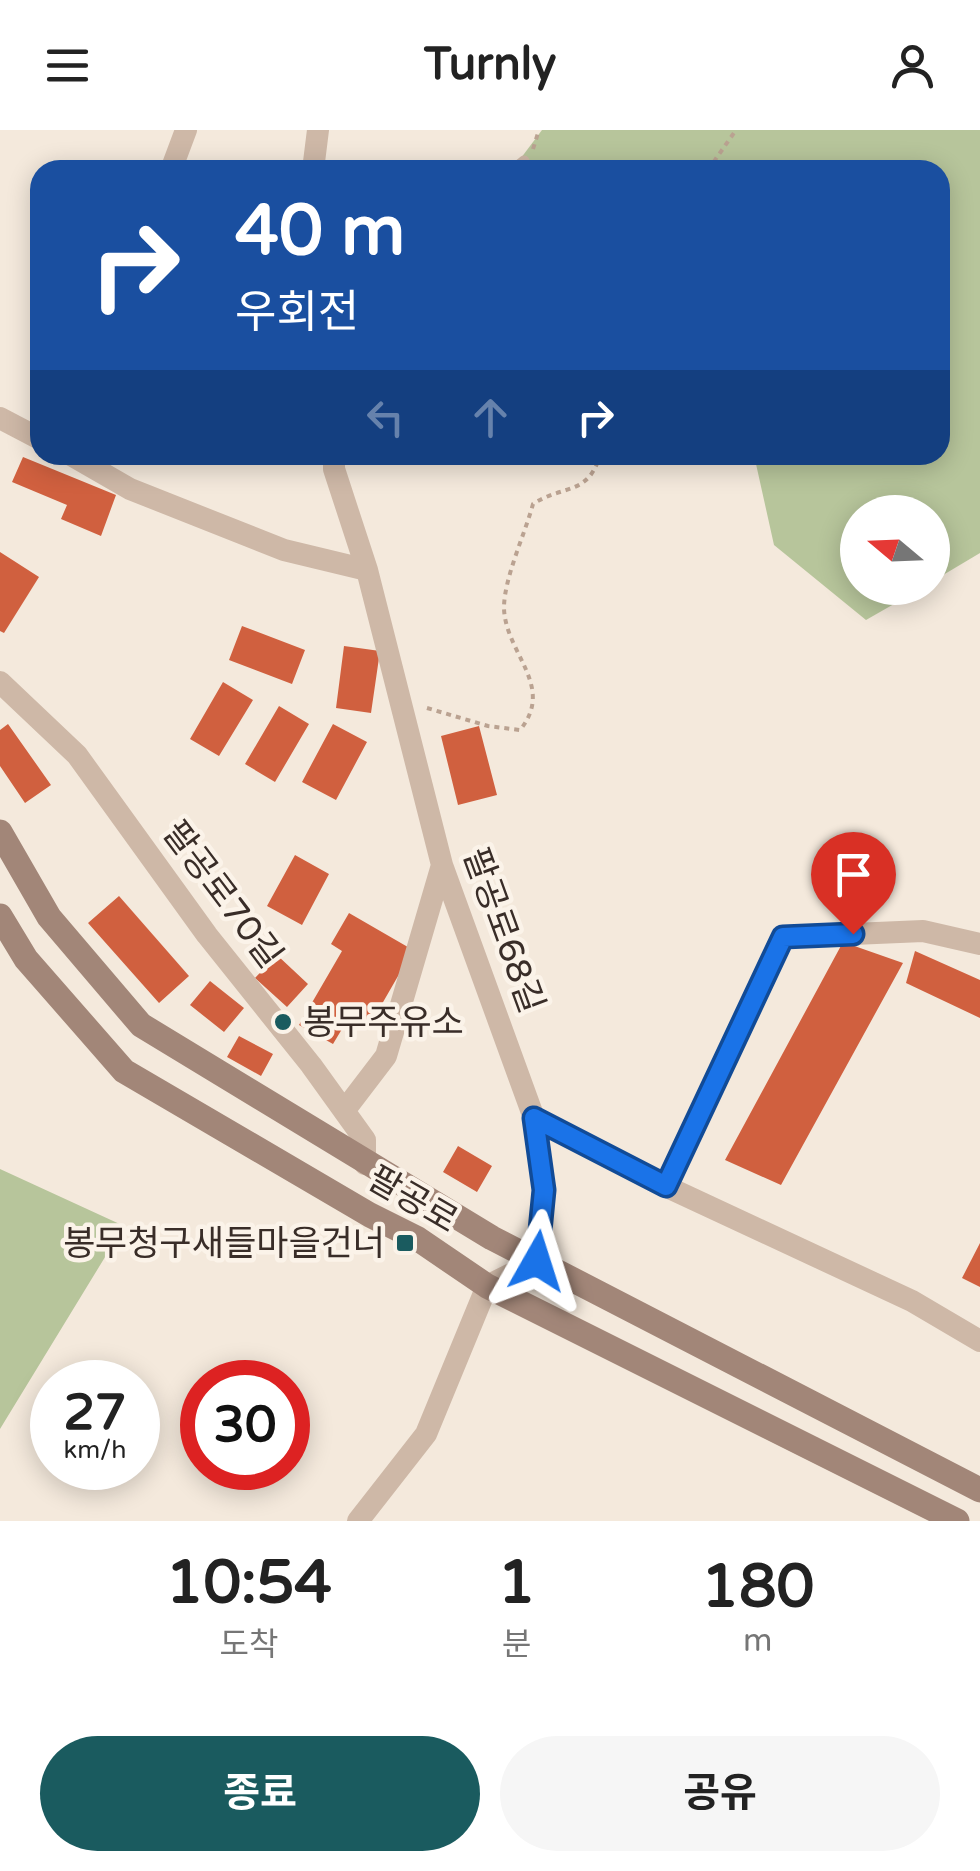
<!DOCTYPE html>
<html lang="ko">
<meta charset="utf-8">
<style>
body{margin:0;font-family:"Varela Round","Noto Sans KR",sans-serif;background:#f6f6f6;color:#222;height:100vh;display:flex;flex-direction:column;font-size:38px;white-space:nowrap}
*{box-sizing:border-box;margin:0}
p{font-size:32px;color:#767676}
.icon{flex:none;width:55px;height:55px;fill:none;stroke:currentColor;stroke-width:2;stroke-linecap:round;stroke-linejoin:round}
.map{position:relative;height:1391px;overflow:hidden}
.drawer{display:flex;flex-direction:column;background:#fff;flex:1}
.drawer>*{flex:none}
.banner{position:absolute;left:30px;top:30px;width:920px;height:305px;border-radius:30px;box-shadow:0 5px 25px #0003;background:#1a4fa0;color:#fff;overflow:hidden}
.needle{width:65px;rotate:289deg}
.fabs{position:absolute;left:840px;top:365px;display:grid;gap:20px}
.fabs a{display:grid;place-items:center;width:110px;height:110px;border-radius:50%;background:#fff;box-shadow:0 5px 25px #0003;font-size:50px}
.speed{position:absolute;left:30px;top:1230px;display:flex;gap:20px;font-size:50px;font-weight:700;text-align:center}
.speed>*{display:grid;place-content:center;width:130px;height:130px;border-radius:50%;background:#fff;box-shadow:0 5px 25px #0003;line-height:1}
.speed small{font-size:25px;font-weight:400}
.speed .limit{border:15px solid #d22;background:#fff;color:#111}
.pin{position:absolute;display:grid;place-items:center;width:85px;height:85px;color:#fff;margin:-102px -42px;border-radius:50% 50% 50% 0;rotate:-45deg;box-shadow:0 0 10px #0007}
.pin .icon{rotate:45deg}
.me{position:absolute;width:110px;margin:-55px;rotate:6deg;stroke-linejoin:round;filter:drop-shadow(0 0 8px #0008)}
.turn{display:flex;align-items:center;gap:35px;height:210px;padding:0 40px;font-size:45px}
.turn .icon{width:130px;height:130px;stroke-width:2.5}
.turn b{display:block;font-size:70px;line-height:85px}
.lanes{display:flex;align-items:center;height:95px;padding:0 40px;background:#0003;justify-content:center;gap:50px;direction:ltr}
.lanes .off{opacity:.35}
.eta{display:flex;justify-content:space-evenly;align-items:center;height:170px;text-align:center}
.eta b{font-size:60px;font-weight:700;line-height:70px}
.button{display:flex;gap:20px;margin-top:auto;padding:20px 40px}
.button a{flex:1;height:115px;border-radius:60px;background:#1a5b5f;color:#fff;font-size:40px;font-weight:700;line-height:115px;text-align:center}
.button a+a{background:#f6f6f6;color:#222}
header{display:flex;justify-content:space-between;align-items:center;height:130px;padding:0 40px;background:#fff;font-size:45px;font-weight:700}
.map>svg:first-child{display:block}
.green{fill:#b7c59b}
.building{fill:#d0603f}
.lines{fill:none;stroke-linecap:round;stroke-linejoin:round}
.path{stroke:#baa291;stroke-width:4;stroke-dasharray:5 5;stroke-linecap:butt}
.service{stroke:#ceb8a7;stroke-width:11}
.minor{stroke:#ceb8a7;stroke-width:22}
.secondary{stroke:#a28678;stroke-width:25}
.route-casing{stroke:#114b97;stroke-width:25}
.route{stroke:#1a73e8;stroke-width:18}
.poi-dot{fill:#1a5b5f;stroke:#fbf3e9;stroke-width:4}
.labels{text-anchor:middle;stroke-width:9;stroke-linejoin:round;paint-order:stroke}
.street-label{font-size:35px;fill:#392d28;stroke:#fbf3e9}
.poi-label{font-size:35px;fill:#392d28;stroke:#fbf3e9;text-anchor:start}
</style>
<header><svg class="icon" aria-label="menu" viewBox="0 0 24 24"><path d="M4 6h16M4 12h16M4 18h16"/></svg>Turnly<svg class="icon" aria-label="person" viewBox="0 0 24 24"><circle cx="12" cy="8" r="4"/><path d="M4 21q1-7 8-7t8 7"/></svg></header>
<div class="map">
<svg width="980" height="1391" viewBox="0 0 980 1391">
<rect width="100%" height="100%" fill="#f4e9dc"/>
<path class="green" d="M 542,0 L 980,0 L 980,423 L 933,451 L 932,382 L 858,382 L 858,458 L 922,458 L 866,490 L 774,415 L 754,325 L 940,325 L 940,40 L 512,40 Z
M 0,1039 L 124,1096 L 0,1299 Z"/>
<path class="building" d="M 23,327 L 116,365 L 101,406 L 61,389 L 67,375 L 12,352 Z
M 0,422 L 39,447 L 4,503 L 0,501 Z
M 242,496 L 305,520 L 292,554 L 229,530 Z
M 344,516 L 380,521 L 371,583 L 336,578 Z
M 223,552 L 253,570 L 219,626 L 190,609 Z
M 279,576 L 309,594 L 275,652 L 245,634 Z
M 8,594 L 51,655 L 25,673 L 0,636 L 0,600 Z
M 333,594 L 367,612 L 336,670 L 302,652 Z
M 479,596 L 497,665 L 458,675 L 441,606 Z
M 295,725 L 329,744 L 302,795 L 267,776 Z
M 119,766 L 189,846 L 159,873 L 88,793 Z
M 349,783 L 413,820 L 367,900 L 348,889 L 333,914 L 299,895 L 342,821 L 331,814 Z
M 843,812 L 903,833 L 781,1055 L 725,1030 Z
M 915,821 L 980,850 L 980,888 L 906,853 Z
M 277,825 L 308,854 L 287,877 L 255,848 Z
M 210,851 L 244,878 L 224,902 L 190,875 Z
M 239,906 L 273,924 L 261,946 L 227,927 Z
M 458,1016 L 492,1036 L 477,1062 L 443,1042 Z
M 980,1113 L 980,1157 L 962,1148 Z"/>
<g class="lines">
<path class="path" d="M 533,19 L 539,0
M 708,40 L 736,0
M 427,578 L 488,596 L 520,600 C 556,556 505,523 504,478 C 504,448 525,404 533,374 C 564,354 588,366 600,325"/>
<path class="service" d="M 513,40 L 524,31"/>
<path class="minor" d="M 171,40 L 186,0
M 313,40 L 318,0
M 0,288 L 40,309
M 71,325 L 130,359 L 284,420 L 367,440
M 334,325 L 334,339 L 367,440 L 442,735 L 534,988 L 544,1060 L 537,1131 L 487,1156 L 426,1304 L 358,1391
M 0,552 L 77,625 L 207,805 L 311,935 L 365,1010 L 365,1034
M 344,981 L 386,926 L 442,735
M 534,988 L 665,1056 L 912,1171 L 980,1211
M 665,1056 L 783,807 L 923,801 L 980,814"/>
<path class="secondary" d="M 0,702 L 49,787 L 141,895 L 492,1108 L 980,1360
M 0,786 L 26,829 L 124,941 L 370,1085 L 418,1109 L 487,1156 L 957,1391"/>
</g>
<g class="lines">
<defs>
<path id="route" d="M 537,1131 L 544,1060 L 534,988 L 666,1056 L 783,807 L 853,804"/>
</defs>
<use href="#route" class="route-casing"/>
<use href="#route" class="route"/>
</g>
<g class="poi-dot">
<circle cx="283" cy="892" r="10"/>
<rect x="395" y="1103" width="20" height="20" rx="5"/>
</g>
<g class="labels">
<g class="street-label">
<text transform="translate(223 764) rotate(53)" y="12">팔공로70길</text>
<text transform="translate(504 800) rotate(70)" y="12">팔공로68길</text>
<text transform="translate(413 1069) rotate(30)" y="12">팔공로</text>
</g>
<g class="poi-label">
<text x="303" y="904">봉무주유소</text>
<text x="385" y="1125" text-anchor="end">봉무청구새들마을건너</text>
</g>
</g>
</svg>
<div class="fabs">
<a><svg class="needle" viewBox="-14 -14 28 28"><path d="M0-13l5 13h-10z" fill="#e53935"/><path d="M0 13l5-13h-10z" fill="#767676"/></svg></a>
</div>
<div class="speed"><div>27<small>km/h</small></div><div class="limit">30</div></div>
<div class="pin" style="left:853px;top:804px;background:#d93025"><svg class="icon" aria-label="arrive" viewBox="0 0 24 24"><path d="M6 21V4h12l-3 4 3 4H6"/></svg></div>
<svg class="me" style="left:537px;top:1131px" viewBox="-20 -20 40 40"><path d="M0-17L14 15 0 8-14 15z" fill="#1a73e8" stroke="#fff" stroke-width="4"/></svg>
<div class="banner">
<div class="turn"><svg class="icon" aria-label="right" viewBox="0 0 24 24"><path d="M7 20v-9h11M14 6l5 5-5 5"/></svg><div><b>40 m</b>우회전</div></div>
<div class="lanes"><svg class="icon off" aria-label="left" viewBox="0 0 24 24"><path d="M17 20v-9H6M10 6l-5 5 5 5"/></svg><svg class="icon off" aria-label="ahead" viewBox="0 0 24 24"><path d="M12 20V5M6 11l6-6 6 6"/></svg><svg class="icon" aria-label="right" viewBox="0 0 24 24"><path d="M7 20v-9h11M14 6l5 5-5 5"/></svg></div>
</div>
</div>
<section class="drawer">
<div class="eta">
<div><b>10:54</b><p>도착</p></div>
<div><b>1</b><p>분</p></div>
<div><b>180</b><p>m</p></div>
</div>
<div class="button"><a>종료</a><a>공유</a></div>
</section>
